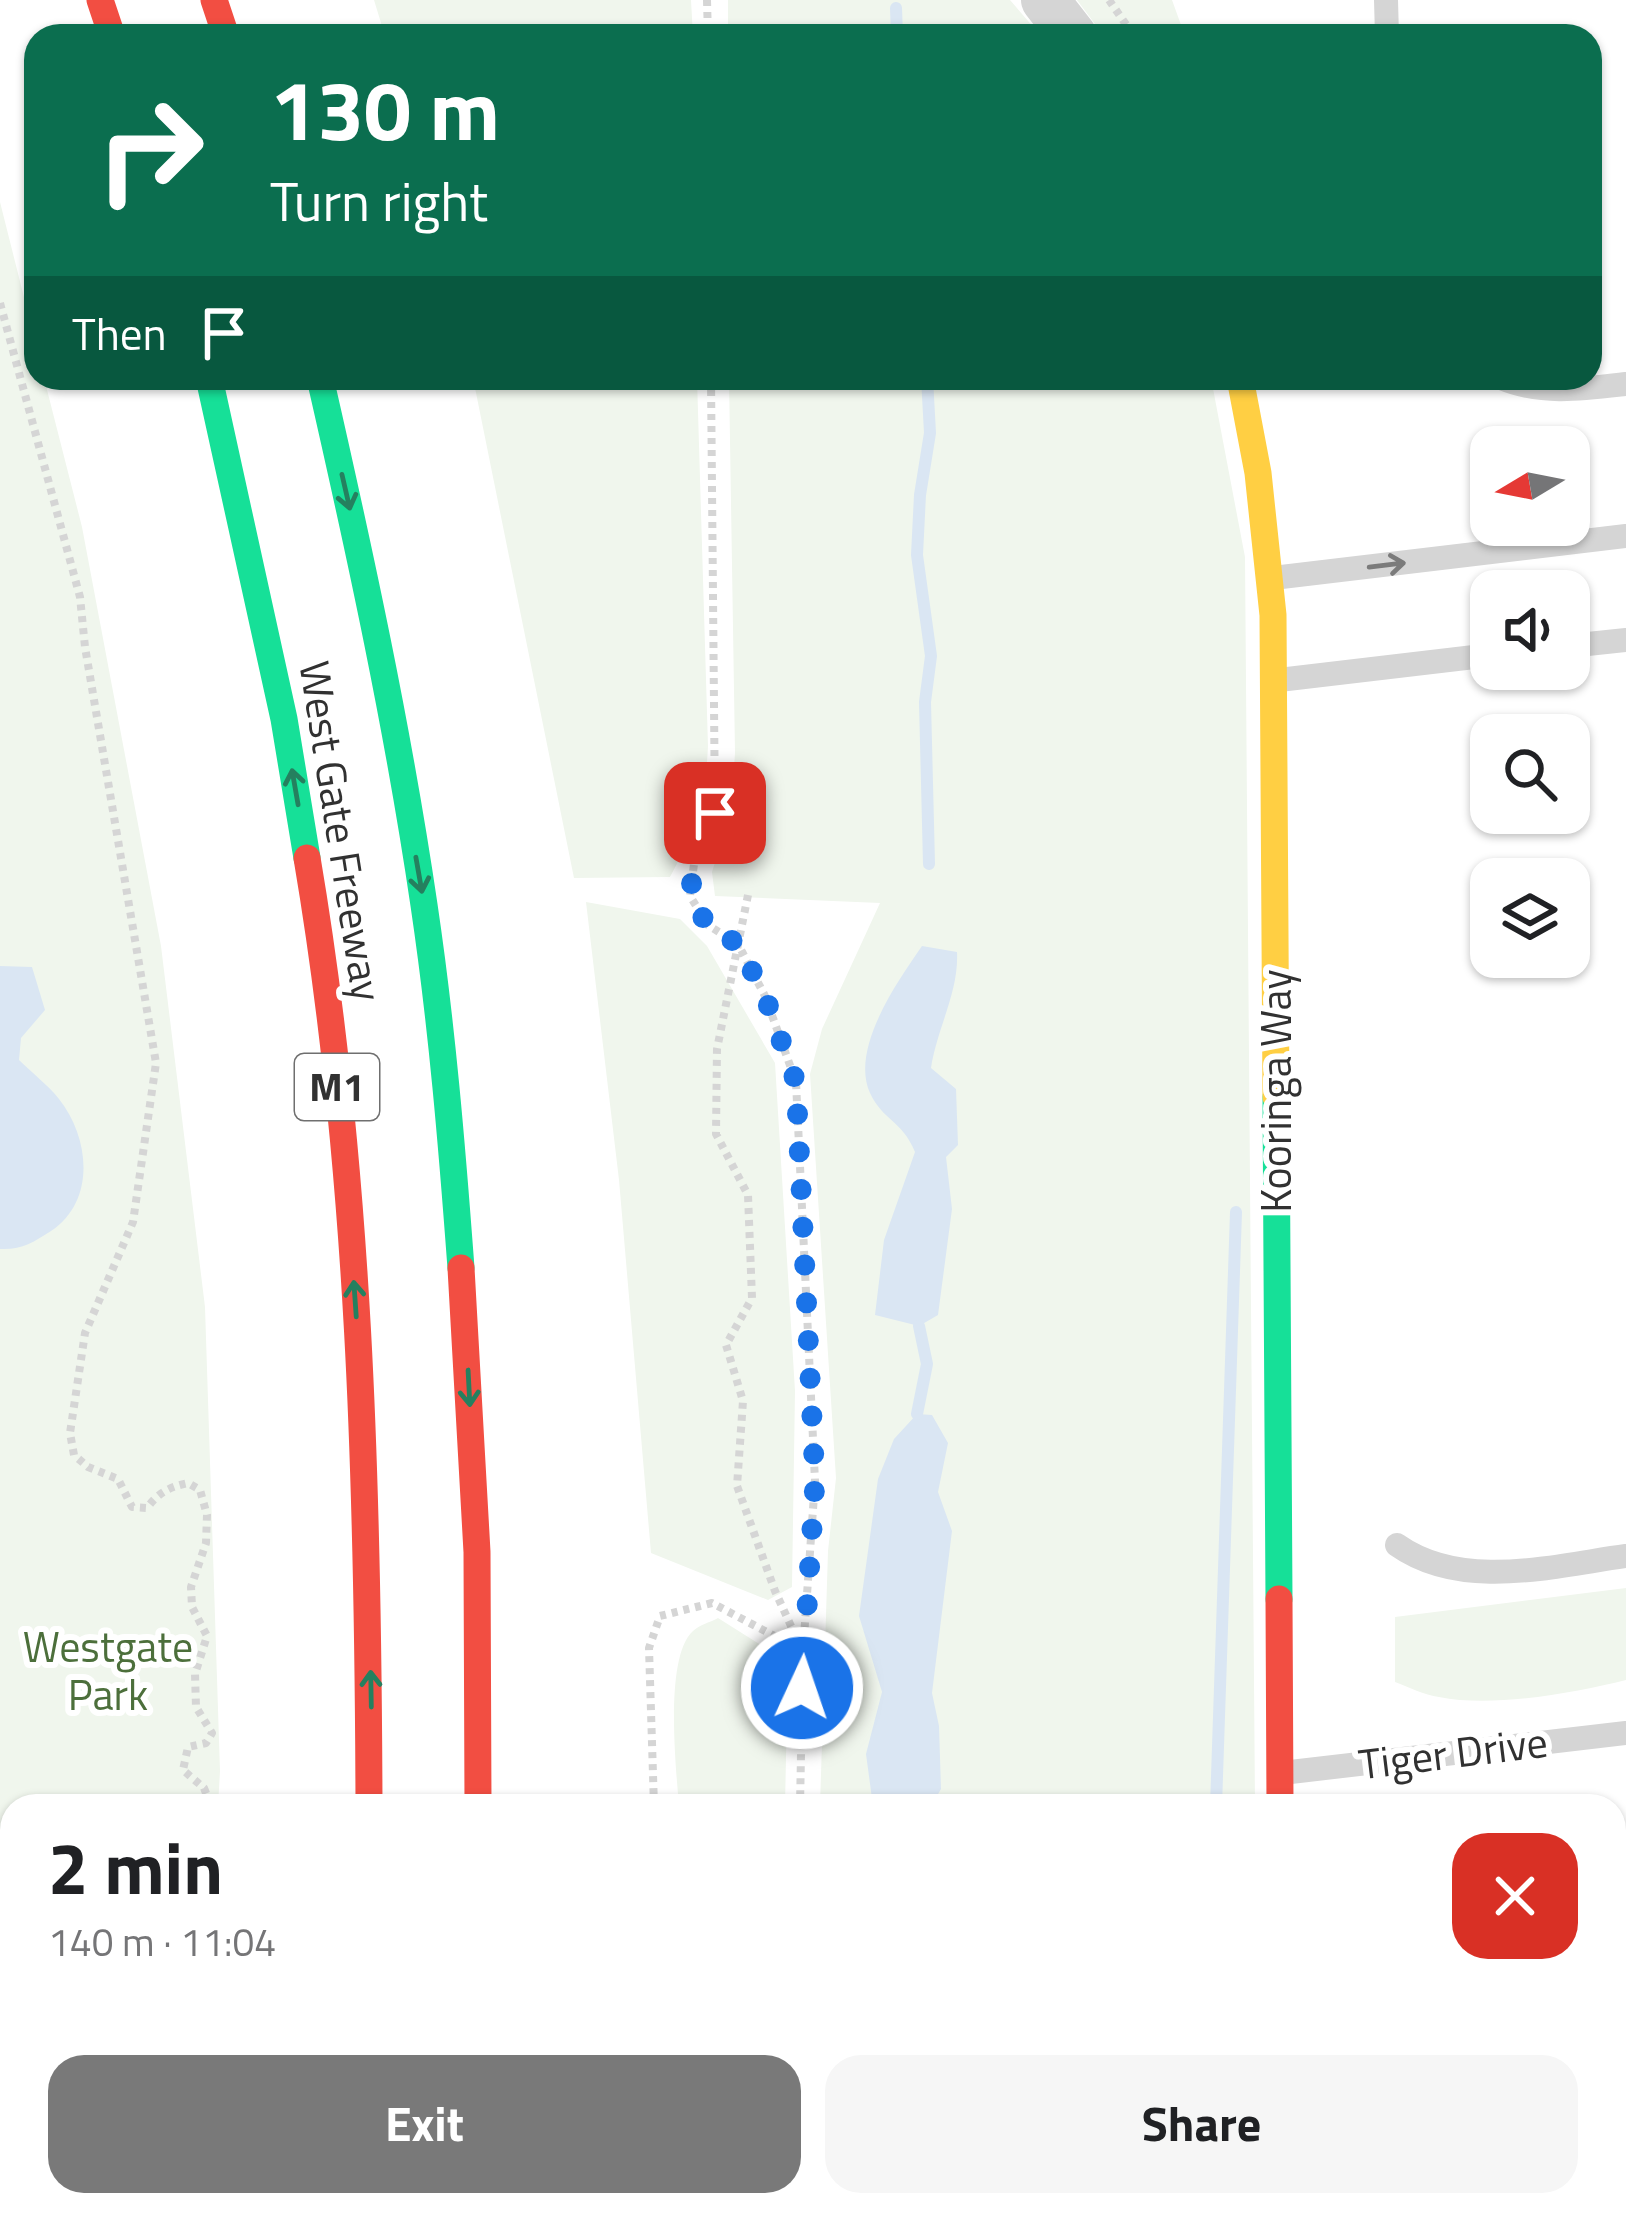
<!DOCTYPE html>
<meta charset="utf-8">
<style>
body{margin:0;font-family:"Titillium Web",sans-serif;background:#f6f6f6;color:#202124;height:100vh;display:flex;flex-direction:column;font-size:45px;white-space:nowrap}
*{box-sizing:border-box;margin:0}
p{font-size:39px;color:#757577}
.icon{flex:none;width:66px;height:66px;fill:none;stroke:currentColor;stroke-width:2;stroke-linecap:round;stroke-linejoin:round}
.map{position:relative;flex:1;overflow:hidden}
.panel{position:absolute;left:0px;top:1794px;width:1626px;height:423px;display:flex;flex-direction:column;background:#fff;border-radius:36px 36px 0 0;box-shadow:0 3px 9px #0004}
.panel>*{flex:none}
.guide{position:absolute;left:24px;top:24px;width:1578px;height:366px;border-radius:36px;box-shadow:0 3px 9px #0004;background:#0b6e4f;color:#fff;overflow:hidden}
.needle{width:78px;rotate:260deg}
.controls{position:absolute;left:1470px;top:426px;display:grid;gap:24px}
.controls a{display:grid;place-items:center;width:120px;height:120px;border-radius:24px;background:#fff;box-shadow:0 3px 9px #0004;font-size:60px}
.pin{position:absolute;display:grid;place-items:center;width:102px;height:102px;color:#fff;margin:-51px;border-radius:24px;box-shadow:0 6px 18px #0006}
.me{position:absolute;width:132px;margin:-66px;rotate:3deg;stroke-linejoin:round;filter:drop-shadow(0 0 9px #0008)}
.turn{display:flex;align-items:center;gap:42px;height:252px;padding:0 48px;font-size:54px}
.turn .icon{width:156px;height:156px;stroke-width:2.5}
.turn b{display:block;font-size:84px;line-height:102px}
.then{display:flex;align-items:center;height:114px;padding:0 48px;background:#0003;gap:24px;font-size:45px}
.round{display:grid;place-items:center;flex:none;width:126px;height:126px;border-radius:36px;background:#f6f6f6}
.headline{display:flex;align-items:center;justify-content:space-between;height:204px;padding:0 48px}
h1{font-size:72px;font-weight:700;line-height:90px}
.action{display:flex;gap:24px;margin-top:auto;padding:24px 48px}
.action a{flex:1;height:138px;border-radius:36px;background:#797979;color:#fff;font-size:48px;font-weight:700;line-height:138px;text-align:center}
.action a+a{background:#f6f6f6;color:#202124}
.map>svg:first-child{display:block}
.green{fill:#f0f6ed}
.water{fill:#dae6f3}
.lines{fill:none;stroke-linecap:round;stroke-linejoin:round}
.stream{stroke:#dae6f3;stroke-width:12}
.path{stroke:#d5d5d5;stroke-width:8;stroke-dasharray:6 6;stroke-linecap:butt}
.lane{stroke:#d5d5d5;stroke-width:24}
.street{stroke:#d5d5d5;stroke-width:48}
.fast{stroke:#16e098;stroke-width:27}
.slow{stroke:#ffcf43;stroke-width:27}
.jam{stroke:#f24e42;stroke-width:27}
.oneway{stroke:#25805f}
.oneway2{stroke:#7b7b7b}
.route{stroke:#1a73e8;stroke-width:21;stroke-dasharray:0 37.8}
.labels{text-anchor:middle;stroke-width:12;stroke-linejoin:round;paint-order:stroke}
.shield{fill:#fff;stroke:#6f6f6f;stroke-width:3}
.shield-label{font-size:39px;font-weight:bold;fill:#313131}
.street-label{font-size:42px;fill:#313131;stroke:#fff}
.park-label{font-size:42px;fill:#4c6f3b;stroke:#fff}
</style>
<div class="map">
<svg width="1626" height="2216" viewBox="0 0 1626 2216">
<rect width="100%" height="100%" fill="#fff"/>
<path class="green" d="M 374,0 L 691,0 L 693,36 L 385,36 Z
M 728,0 L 1010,0 L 1041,36 L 728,36 Z
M 1077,0 L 1172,0 L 1185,36 L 1104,36 Z
M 0,202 L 36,345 L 36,378 L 44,378 L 82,527 L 161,946 L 205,1307 L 220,1771 L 218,1806 L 12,1806 L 12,2205 L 190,2205 L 188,2216 L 0,2216 Z
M 473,378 L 697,378 L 708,746 C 705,806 698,825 670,877 L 574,878 Z
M 729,378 L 1211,378 L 1245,557 L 1255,1806 L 820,1806 L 828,1551 L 836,1478 L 810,1074 L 822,1029 L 880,903 L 715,896 L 712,872 L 731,811 L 735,753 Z
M 586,902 L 680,919 L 707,946 L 775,1063 L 795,1391 L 792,1587 L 768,1600 L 651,1553 L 619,1180 Z
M 1626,1588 L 1626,1680 C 1574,1693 1492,1708 1439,1697 C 1424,1695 1409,1687 1395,1682 L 1395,1617 Z
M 718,1618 L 788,1662 L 785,1806 L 679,1806 C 676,1768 664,1657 693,1631 C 699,1625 711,1622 718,1618 Z
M 690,2205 L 802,2205 L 802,2216 L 690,2216 Z
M 832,2205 L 1096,2205 L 1096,2216 L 833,2216 Z
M 1098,2205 L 1258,2205 L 1258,2216 L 1098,2216 Z"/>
<path class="water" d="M 922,946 L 957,952 C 959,992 937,1028 931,1068 L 956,1089 L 958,1145 L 946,1157 L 952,1209 L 938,1315 L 919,1326 L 875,1315 L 884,1240 L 915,1152 C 902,1120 883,1121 870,1093 C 850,1049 897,982 922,946 Z
M 0,966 L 32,967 L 45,1010 L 21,1038 L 19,1060 C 32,1073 48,1085 59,1099 C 90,1138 96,1201 51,1231 C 32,1243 22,1250 0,1249 Z
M 917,1414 L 932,1415 L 948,1443 L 938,1492 L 952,1531 L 932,1693 L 939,1726 L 941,1789 L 931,1806 L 873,1806 L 866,1754 L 882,1692 L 859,1616 L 878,1479 L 894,1439 Z"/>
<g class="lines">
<path class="stream" d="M 896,8 L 897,36
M 927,378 L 930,433 L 920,495 L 917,555 L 931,656 L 925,702 L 929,864
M 917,1414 L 927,1364 L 919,1326
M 1216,1806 L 1236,1212
M 891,2205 L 893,2216
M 1209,2216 L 1209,2205"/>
<path class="path" d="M 707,0 L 708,36
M 1109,0 L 1134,36
M 0,303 L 80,597 L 85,647 L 156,1063 L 133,1222 L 85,1333 L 70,1433 L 74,1455 L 88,1467 L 118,1479 L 132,1507 L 147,1508 C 158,1493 169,1487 188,1483 L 200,1490 L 207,1515 L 206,1543 L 191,1587 L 192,1607 L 207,1636 L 195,1674 L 196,1707 L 212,1733 L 206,1743 L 188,1747 L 183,1770 L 204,1788 L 211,1806
M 711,378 L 715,813 L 696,848 L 690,896 L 708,925 L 738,944 L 765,996 L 796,1082 L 815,1481 L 803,1651 L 800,1806
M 748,895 L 717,1049 L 716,1134 L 748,1195 L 752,1298 L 726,1345 L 743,1401 L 737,1486 L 775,1591 L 802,1650
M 654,1806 L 649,1648 L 660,1616 L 712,1603 L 801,1650
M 0,1936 L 12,1964
M 0,2175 L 6,2164 L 12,2123
M 145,2205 L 148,2216
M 667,2205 L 667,2216
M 818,2205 L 819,2216
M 1332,2205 L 1332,2216
M 29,2216 L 32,2205"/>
<path class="lane" d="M 1386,0 L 1387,36
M 1501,378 C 1541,395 1583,389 1626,384
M 1273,578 L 1626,536
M 1569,646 L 1626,640
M 1279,680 L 1491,655
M 1397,1545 C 1462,1591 1553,1566 1626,1556
M 1282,1773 L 1626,1733"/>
<path class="street" d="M 1045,0 L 1073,36
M 1282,2205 L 1283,2216"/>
<path class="fast" d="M 209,378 L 284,719 L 307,858
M 320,378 C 360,553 398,728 424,905 C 442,1026 452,1147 461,1268
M 1276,1097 L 1279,1599
M 349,2216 L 351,2205"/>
<path class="slow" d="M 1240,378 L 1258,473 L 1273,615 L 1276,1097
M 458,2216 L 459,2205"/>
<path class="jam" d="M 100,0 L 112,36
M 214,0 L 226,36
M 307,858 C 360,1170 368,1490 369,1806
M 461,1268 L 477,1552 L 478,1806
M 1279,1599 L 1280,1806"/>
</g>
<defs><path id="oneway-shaft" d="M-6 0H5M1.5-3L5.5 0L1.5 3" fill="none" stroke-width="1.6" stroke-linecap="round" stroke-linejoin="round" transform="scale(3)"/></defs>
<g class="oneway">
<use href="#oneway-shaft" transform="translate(346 492) rotate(77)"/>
<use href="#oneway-shaft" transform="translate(295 787) rotate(-100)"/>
<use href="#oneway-shaft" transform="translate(419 875) rotate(80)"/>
<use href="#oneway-shaft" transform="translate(355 1299) rotate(-94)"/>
<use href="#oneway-shaft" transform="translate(469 1388) rotate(87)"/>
<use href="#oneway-shaft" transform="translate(371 1689) rotate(-91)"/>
</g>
<use class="oneway2" href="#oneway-shaft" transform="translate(1387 565) rotate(-7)"/>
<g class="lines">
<path class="route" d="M 715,813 L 696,848 L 690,896 L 708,926 L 738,944 L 765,996 L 796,1082 L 815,1481 L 802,1688"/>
</g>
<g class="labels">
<rect class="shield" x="295" y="1054" width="84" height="66" rx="9"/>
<g class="shield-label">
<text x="337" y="1101">M1</text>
</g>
<g class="street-label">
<text transform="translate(341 831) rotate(81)" y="15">West Gate Freeway</text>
<text transform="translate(1276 1091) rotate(-90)" y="15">Kooringa Way</text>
<text transform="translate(1453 1753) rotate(-7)" y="15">Tiger Drive</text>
</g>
<g class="park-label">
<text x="108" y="1662">Westgate<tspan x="108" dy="48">Park</tspan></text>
</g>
</g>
</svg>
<div class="controls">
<a><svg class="needle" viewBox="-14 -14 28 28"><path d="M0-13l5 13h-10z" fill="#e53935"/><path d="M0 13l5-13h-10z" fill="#757577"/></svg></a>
<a><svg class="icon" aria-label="sound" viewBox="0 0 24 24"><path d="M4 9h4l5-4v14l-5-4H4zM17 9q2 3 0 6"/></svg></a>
<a><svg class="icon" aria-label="search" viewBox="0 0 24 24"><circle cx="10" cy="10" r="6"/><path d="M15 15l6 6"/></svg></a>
<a><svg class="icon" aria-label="layers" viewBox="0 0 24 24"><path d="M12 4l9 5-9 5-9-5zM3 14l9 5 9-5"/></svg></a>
</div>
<div class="pin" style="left:715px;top:813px;background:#d93025"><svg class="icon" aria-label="arrive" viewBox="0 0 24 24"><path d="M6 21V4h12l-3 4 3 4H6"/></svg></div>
<svg class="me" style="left:802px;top:1688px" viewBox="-20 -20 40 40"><circle r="17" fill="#1a73e8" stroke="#fff" stroke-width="3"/><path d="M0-11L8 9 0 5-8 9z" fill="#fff"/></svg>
<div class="guide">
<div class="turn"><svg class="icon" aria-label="right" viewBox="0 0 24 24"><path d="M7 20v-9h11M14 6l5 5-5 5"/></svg><div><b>130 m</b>Turn right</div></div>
<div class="then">Then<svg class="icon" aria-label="arrive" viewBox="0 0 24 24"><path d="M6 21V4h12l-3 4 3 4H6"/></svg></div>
</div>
<section class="panel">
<div class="headline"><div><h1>2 min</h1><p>140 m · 11:04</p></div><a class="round" style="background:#d93025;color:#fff"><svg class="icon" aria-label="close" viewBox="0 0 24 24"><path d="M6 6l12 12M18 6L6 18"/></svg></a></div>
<div class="action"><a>Exit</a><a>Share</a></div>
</section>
</div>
